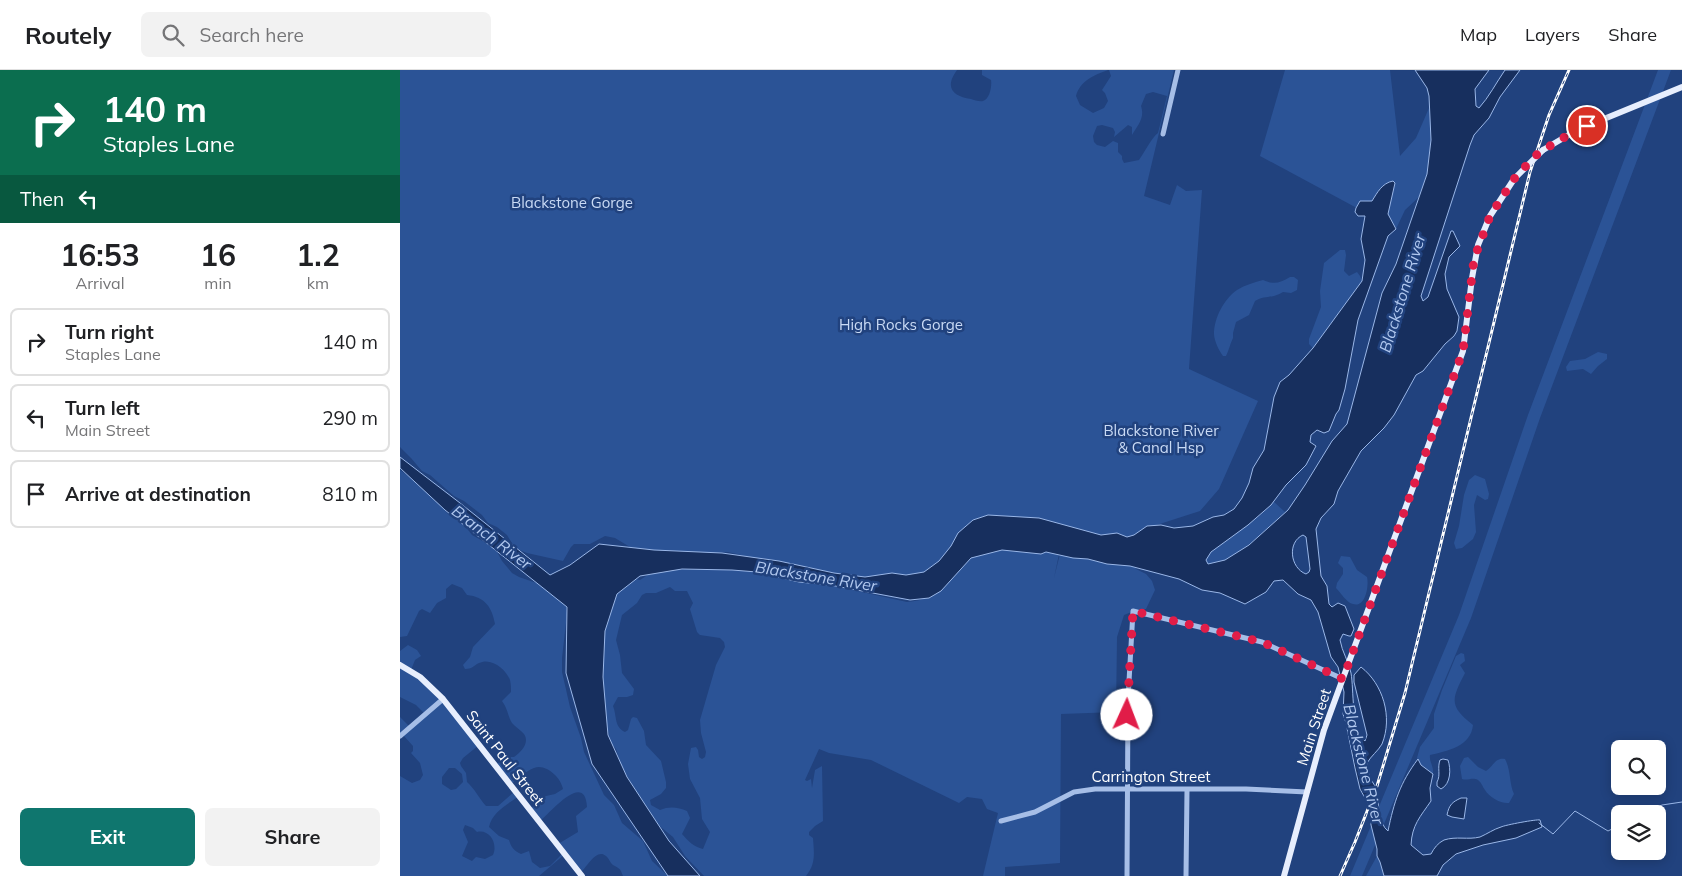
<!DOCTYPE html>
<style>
body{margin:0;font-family:Mulish,sans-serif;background:#f2f2f2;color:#202124;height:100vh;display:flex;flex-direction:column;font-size:19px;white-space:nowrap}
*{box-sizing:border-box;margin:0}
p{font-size:16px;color:#757577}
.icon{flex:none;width:28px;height:28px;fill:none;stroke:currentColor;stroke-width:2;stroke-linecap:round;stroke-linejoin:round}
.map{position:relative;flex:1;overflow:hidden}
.side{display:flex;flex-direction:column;background:#fff;width:400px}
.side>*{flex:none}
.guide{background:#0b6e4f;color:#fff;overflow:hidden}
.fabs{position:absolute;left:1211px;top:670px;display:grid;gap:10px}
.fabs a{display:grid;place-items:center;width:55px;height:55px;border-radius:8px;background:#fff;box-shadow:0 2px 12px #0003;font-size:25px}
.pin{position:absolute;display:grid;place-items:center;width:42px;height:42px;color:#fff;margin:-21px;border:2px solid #fff;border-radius:50%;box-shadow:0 1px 5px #0007}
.me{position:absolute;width:55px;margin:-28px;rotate:2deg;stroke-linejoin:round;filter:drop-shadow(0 0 4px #0008)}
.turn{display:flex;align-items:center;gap:18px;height:105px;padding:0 20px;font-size:22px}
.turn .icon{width:65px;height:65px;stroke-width:2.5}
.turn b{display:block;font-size:35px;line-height:42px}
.then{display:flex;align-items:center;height:48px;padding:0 20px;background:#0003;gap:10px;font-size:19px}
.eta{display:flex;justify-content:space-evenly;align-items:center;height:85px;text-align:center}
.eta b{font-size:30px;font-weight:700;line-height:35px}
.action{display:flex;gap:10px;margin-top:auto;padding:10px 20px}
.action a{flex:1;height:58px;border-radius:8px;background:#0f766e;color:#fff;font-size:20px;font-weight:700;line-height:58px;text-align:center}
.action a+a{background:#f2f2f2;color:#202124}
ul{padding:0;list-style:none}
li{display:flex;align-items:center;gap:15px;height:68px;margin:0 10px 8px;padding:0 10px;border:2px solid #e0e0e0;border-radius:8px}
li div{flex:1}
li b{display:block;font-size:19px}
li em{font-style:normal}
header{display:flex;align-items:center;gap:30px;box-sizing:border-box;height:70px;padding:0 25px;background:#fff;border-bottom:1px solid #e0e0e0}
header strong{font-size:24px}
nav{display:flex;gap:28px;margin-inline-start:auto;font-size:18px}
.search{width:350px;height:45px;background:#f2f2f2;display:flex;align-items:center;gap:12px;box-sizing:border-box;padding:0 18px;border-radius:8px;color:#757577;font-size:19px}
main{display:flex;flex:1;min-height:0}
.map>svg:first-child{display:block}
.green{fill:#2b5396;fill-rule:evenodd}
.water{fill:#172f5e;stroke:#9ab7e8;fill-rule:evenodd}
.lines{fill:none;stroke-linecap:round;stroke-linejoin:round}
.stream{stroke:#9ab7e8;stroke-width:1}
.minor{stroke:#a6bee7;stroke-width:5}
.major{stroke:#e7eefd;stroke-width:6}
.rail-casing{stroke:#fff;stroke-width:3}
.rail{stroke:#21427e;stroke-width:1;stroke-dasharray:4;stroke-linecap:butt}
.major-bridge{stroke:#e7eefd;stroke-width:6}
.route{stroke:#e11d48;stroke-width:9;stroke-dasharray:0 16.2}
.labels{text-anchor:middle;stroke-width:5;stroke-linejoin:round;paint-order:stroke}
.park-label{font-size:15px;fill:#c9daf5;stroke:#21427e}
.street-label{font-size:15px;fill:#fff;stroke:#21427e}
.water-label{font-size:16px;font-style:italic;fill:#b1c8ef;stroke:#21427e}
</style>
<header>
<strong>Routely</strong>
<div class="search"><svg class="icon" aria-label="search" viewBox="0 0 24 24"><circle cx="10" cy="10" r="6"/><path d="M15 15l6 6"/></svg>Search here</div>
<nav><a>Map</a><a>Layers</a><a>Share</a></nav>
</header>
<main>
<section class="side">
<div class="guide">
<div class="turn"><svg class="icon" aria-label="right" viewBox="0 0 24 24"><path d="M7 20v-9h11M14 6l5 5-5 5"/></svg><div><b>140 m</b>Staples Lane</div></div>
<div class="then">Then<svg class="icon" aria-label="left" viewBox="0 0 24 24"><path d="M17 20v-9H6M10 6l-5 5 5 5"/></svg></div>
</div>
<div class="eta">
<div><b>16:53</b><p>Arrival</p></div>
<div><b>16</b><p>min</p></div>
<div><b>1.2</b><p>km</p></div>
</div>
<ul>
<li><svg class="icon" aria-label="right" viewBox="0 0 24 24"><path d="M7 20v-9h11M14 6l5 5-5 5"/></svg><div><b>Turn right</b><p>Staples Lane</p></div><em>140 m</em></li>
<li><svg class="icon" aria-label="left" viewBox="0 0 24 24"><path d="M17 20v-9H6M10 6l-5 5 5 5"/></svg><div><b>Turn left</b><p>Main Street</p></div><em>290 m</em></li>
<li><svg class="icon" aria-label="arrive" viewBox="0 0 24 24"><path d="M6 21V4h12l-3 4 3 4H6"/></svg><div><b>Arrive at destination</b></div><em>810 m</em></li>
</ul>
<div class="action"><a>Exit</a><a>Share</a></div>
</section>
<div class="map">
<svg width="1282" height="806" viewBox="0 0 1282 806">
<rect width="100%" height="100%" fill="#21427e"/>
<path class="green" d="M 0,0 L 557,0 C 544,18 553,26 571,29 C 574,30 580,32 583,31 C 590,29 592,16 591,10 L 582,5 L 582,0 L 708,0 C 694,5 680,11 676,26 L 680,35 L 693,43 L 704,38 L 708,31 L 705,23 L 702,20 L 711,6 L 709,0 L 774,0 L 744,126 L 770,135 L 777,115 L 786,121 L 802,120 L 789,299 L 858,331 L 819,419 L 800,441 L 741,460 L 721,475 L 553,481 L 512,519 L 394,497 L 328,482 L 299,484 L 243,481 L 230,477 L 215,468 L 205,466 L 190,474 L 174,474 L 171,477 L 163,491 L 127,483 L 115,478 L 107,465 L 97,457 L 88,453 L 82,445 L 64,431 L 54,426 L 30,405 L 22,401 L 11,388 L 0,377 ZM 753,22 L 767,26 L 758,63 C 752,67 744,83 739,90 L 724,93 L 722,89 L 722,86 L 718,82 L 718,73 L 713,71 L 705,77 L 697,75 L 694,72 L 693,66 L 697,56 L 702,55 L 713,58 L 715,62 L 714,67 L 728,55 L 732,57 L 732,65 C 738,55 745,48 741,36 L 746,24 Z
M 885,0 L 990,0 L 1000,86 L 1016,68 L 1029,38 L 1031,70 L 1027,104 L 1019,127 L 1005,140 L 996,159 L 995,156 L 994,158 L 860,86 Z
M 1258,0 L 1271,0 L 1140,348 L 1071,548 L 962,806 L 950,806 L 1059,545 L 1128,345 Z
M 940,180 L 945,180 L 946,185 L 944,201 L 949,206 L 957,202 L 960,206 L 962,211 L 913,278 L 909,274 L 909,269 L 921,237 L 920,221 L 924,193 Z
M 890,207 L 894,207 L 898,210 L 897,220 L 891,223 L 883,222 C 872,229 865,225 855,231 L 849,245 L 836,252 L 833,263 L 833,268 C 830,274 829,280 826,286 L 823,286 C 819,281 814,270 814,264 C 814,248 824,229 837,220 C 845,215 855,212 863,210 C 874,215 880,213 890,207 Z
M 1198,282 L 1207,284 L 1207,289 L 1198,296 L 1191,304 L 1183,299 L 1167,301 L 1166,297 L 1170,291 L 1185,289 Z
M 0,400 L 26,419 L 48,444 L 59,448 L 72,465 L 95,478 L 102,491 L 112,503 L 119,507 L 154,519 L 166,537 L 167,544 L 162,588 L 162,602 L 170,637 L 181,668 L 184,682 L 204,725 L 214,735 L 222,753 L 243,771 L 252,791 L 268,806 L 223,806 C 220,798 220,799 213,795 C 210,793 209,788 206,786 C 197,778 188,795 182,801 L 165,784 L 139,806 L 0,806 L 0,706 L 12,713 L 20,710 L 23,705 L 20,693 L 11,683 L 13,681 L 13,676 L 3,665 L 0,667 L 0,647 L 10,657 L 26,645 L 16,635 L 0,627 L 0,581 L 8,575 L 17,580 L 21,586 L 15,590 L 11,600 L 21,607 L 79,675 L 63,688 L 60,693 L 61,696 L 66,703 L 67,712 C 74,718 79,728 86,736 L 98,736 L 115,721 L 119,726 C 108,734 92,742 89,757 L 99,766 L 109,770 C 111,777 114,781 121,784 L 129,781 L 132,792 L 140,798 L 150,796 L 163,783 L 158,774 L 178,762 L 176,746 L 187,737 C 185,700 150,743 140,751 L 131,738 L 146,726 L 155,724 L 163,719 C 161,707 145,693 134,698 C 126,701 118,709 111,714 L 97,694 L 106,687 L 114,687 C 121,682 130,673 124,664 C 121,660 115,657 112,653 C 108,647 108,639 102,631 L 111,622 C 111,619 111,614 110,610 C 106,599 91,587 79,593 C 73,596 72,599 65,599 L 63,595 L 70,587 L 73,577 L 95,554 C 92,537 85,527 67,525 L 62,518 L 52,514 L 46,519 L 46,528 L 37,533 L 30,543 L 22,539 L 19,541 L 7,566 L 0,567 ZM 49,698 L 55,698 L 62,704 L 63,712 L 56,719 L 51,720 L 42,714 L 42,707 ZM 65,755 L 73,758 L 77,762 C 90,759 98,774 93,785 L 85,789 L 76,787 L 72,791 L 62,786 L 68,772 L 63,760 Z
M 1075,405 L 1085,409 L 1089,424 L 1088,429 L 1085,430 L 1077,425 L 1074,435 L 1076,462 L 1073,469 L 1062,478 L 1056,479 L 1054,473 L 1059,456 L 1064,425 L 1069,410 Z
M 873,431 L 885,442 C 868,457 831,496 808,494 L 806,490 C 814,470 859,454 873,431 Z
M 662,476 L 729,486 L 736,499 L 746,504 L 752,511 L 755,520 L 746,539 L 739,539 L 724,545 L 717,567 L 716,642 L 661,644 L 660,793 L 605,797 L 605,806 L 583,806 L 598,743 L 587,739 L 582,729 L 567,727 L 559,733 L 471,690 L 429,683 L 419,679 L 405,710 L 407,711 L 411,709 L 412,718 L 415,700 L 422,696 L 423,751 L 415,756 L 409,762 L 409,765 L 413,768 C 414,783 416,794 406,806 L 304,806 L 285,786 L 273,767 L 257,754 L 248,738 L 239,727 L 222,697 L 216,679 L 211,673 L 205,647 L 202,613 L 202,564 L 219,517 L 234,509 L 240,510 L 252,502 L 263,498 L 280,500 L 295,496 L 354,499 L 381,506 L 435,516 L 507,532 C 542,530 554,504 574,478 L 632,479 L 659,484 L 654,508 ZM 270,517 L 275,521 L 287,521 L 293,533 L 290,539 L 297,562 L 300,565 L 320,568 L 324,572 L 325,577 L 316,595 L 300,650 L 301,663 L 306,682 L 305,687 L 302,689 L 299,687 L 298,680 L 296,677 L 291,678 L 288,694 L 290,709 L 300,728 L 302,749 L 310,762 L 303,779 C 294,777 288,771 282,764 L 290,748 L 287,741 C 278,737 269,736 260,740 L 251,735 L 250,730 L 261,724 L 266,718 L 266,712 L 261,691 L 246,675 L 244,661 L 237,648 L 233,647 L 231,649 L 228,660 L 225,662 C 214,657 217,646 213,636 L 218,627 L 227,627 L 233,625 L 234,619 L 222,603 L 220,585 L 216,570 L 222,545 L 237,533 L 242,525 L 246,523 L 256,523 Z
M 941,486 L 950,487 L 957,500 L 967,507 C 969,515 966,538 953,534 C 947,533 940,522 936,518 L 937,513 L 943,504 L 943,498 L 938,493 Z
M 1061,583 L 1064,584 L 1065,591 L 1060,595 L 1065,603 C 1051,630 1049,636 1073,655 C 1071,676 1048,681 1030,685 C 1029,692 1034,696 1033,704 L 1020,695 L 1017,688 L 1020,677 L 1034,658 L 1034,644 L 1042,620 L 1056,586 Z
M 1068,687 L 1078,697 L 1086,701 C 1093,697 1095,687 1105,689 C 1111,700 1109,713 1114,724 L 1109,733 C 1101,734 1089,727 1085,720 C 1082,716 1082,713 1078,710 C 1072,707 1068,711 1062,709 L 1060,696 L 1064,688 Z
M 977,786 L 980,792 L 984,806 L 966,806 Z"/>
<path class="water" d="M 1015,0 L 1089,0 L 1075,19 L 1076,36 L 1079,38 C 1089,27 1096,13 1105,0 L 1120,0 L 1100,27 L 1089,48 L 1074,65 L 1070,75 L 1021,226 L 1023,231 L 1028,227 L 1051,161 L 1053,161 L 1060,176 L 1049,187 L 1045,204 L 1047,219 L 1059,247 L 1057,261 L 1054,266 L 1045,274 L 1023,301 L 1016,305 L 994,345 L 984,358 L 961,381 L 938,421 L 934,434 L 921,448 L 916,459 L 921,506 L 927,516 L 929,534 L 932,537 L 938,533 L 945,536 L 954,559 L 951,566 L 949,566 L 943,564 L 940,570 C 942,582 949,592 951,603 C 954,619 951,661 965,671 L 967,665 L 954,612 L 954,605 L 961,597 C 983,614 993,647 982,674 C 978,681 971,686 967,693 C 968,696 968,701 969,705 C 970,710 975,714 976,719 C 979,731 978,754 988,761 C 994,732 1000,713 1018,689 L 1021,695 L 1033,704 L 1030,718 L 1031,731 C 1020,747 1012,755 1011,775 L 1023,785 L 1031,784 C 1034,778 1038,773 1044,770 C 1056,766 1068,770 1080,767 C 1087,764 1094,759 1101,757 C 1105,755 1137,749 1140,750 L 1142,757 L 1116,768 L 1083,775 L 1056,784 L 1043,795 L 1037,806 L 984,806 L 980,792 L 977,786 L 977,779 L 971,755 L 970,737 L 960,719 L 955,698 L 946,653 L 943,644 L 944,622 L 938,597 L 931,587 L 918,542 L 911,530 L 898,524 L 883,510 L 874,511 L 866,522 L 845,534 L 820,523 L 802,520 L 779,509 L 730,496 L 707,494 L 688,489 L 673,488 L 646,482 L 641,484 L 602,480 L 571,488 L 541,521 L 529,528 L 510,530 L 430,515 L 399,512 L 357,502 L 332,500 L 282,499 L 240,506 L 217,524 L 205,561 L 203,607 L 208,665 L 227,707 L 269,771 L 300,806 L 268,806 L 192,694 L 166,603 L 167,537 L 45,440 L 0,398 L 0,387 L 60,433 L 150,505 L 170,495 L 199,474 L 254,480 L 322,483 L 379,491 L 434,503 L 465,507 L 492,503 L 506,505 L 524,502 L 539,491 L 551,476 L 558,463 L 573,450 L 588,445 L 639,448 L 701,465 L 717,463 L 727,467 L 734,465 L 747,456 L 761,455 L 774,458 L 793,456 L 813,447 L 824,445 L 834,439 L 842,428 L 849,413 L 853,398 L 864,380 L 874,327 L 880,312 L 889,305 L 913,278 L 962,211 L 965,190 L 961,169 L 965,146 L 958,146 L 955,142 L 956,138 L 960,131 L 972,131 C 977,123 982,113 993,111 L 995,113 L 988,144 L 996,159 L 988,166 L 958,250 L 945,319 L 939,340 L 936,344 L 929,361 L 924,363 L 917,360 L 911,365 L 910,372 L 916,376 L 906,395 L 886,415 L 871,435 L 848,455 L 811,482 L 806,490 L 808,494 L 825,490 L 849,475 L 888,440 L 905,415 L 932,371 L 947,354 L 982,223 L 996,194 L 1027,104 L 1031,70 L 1029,26 L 1027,18 ZM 903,465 L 906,467 L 910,499 L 909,502 L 906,504 C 890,498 887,472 903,465 Z
M 1043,689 L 1048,690 C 1051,699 1051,714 1041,719 L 1037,716 L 1037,712 C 1041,705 1037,698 1040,690 Z
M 1061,728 L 1067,728 L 1064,749 L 1052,747 L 1047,745 C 1049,735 1052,732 1061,728 Z"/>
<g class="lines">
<path class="stream" d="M 1244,744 L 1262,735 L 1282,732
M 1139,753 L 1153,764 L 1175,741 L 1208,761 L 1220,755"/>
<path class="minor" d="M 763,64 L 778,0
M 0,666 L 43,629
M 601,751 L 635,742 L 674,722 L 695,719 L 846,719 L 907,722
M 727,806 L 728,629 L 733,541 L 862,572 L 943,609
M 786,806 L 787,720"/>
<path class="major" d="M 1143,80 L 1177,60 L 1282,17
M 0,595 L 20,607 L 43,629 L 182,806
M 884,806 L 924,660 L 1063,281 L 1072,208 L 1078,175 L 1090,146 L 1114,109"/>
<defs>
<path id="rail" d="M 940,806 L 955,772 L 977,716 L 1005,623 L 1130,102 L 1149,45 L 1169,0"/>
</defs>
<use href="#rail" class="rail-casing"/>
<use href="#rail" class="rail"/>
<path class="major-bridge" d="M 1114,109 L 1143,80"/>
</g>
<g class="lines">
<path class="route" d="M 727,645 L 733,541 L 862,572 L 943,609 L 1063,281 L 1074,189 L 1090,146 L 1114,109 L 1135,86 L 1159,70 L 1187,56"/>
</g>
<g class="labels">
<g class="park-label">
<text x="172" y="138">Blackstone Gorge</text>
<text x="501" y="260">High Rocks Gorge</text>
<text x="761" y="366">Blackstone River<tspan x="761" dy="17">&amp; Canal Hsp</tspan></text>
</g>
<g class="street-label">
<text transform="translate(914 657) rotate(-72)" y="5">Main Street</text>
<text transform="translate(105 688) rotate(52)" y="5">Saint Paul Street</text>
<text x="751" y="712">Carrington Street</text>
</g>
<g class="water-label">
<text transform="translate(1002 223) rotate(-73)" y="6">Blackstone River</text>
<text transform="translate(92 467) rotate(37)" y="6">Branch River</text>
<text transform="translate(416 506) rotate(9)" y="6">Blackstone River</text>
<text transform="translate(964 694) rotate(76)" y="6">Blackstone River</text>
</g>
</g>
</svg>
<div class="fabs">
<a><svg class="icon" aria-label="search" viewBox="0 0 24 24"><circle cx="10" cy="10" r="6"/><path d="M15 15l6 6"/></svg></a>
<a><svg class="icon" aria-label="layers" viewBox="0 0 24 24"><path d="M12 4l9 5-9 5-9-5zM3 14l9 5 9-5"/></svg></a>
</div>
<div class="pin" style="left:1187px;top:56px;background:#d93025"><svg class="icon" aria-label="arrive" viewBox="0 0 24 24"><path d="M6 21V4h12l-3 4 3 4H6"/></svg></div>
<svg class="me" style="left:727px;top:645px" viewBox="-20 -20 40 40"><circle r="19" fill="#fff"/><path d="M0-13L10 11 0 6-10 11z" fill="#e11d48"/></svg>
</div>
</main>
